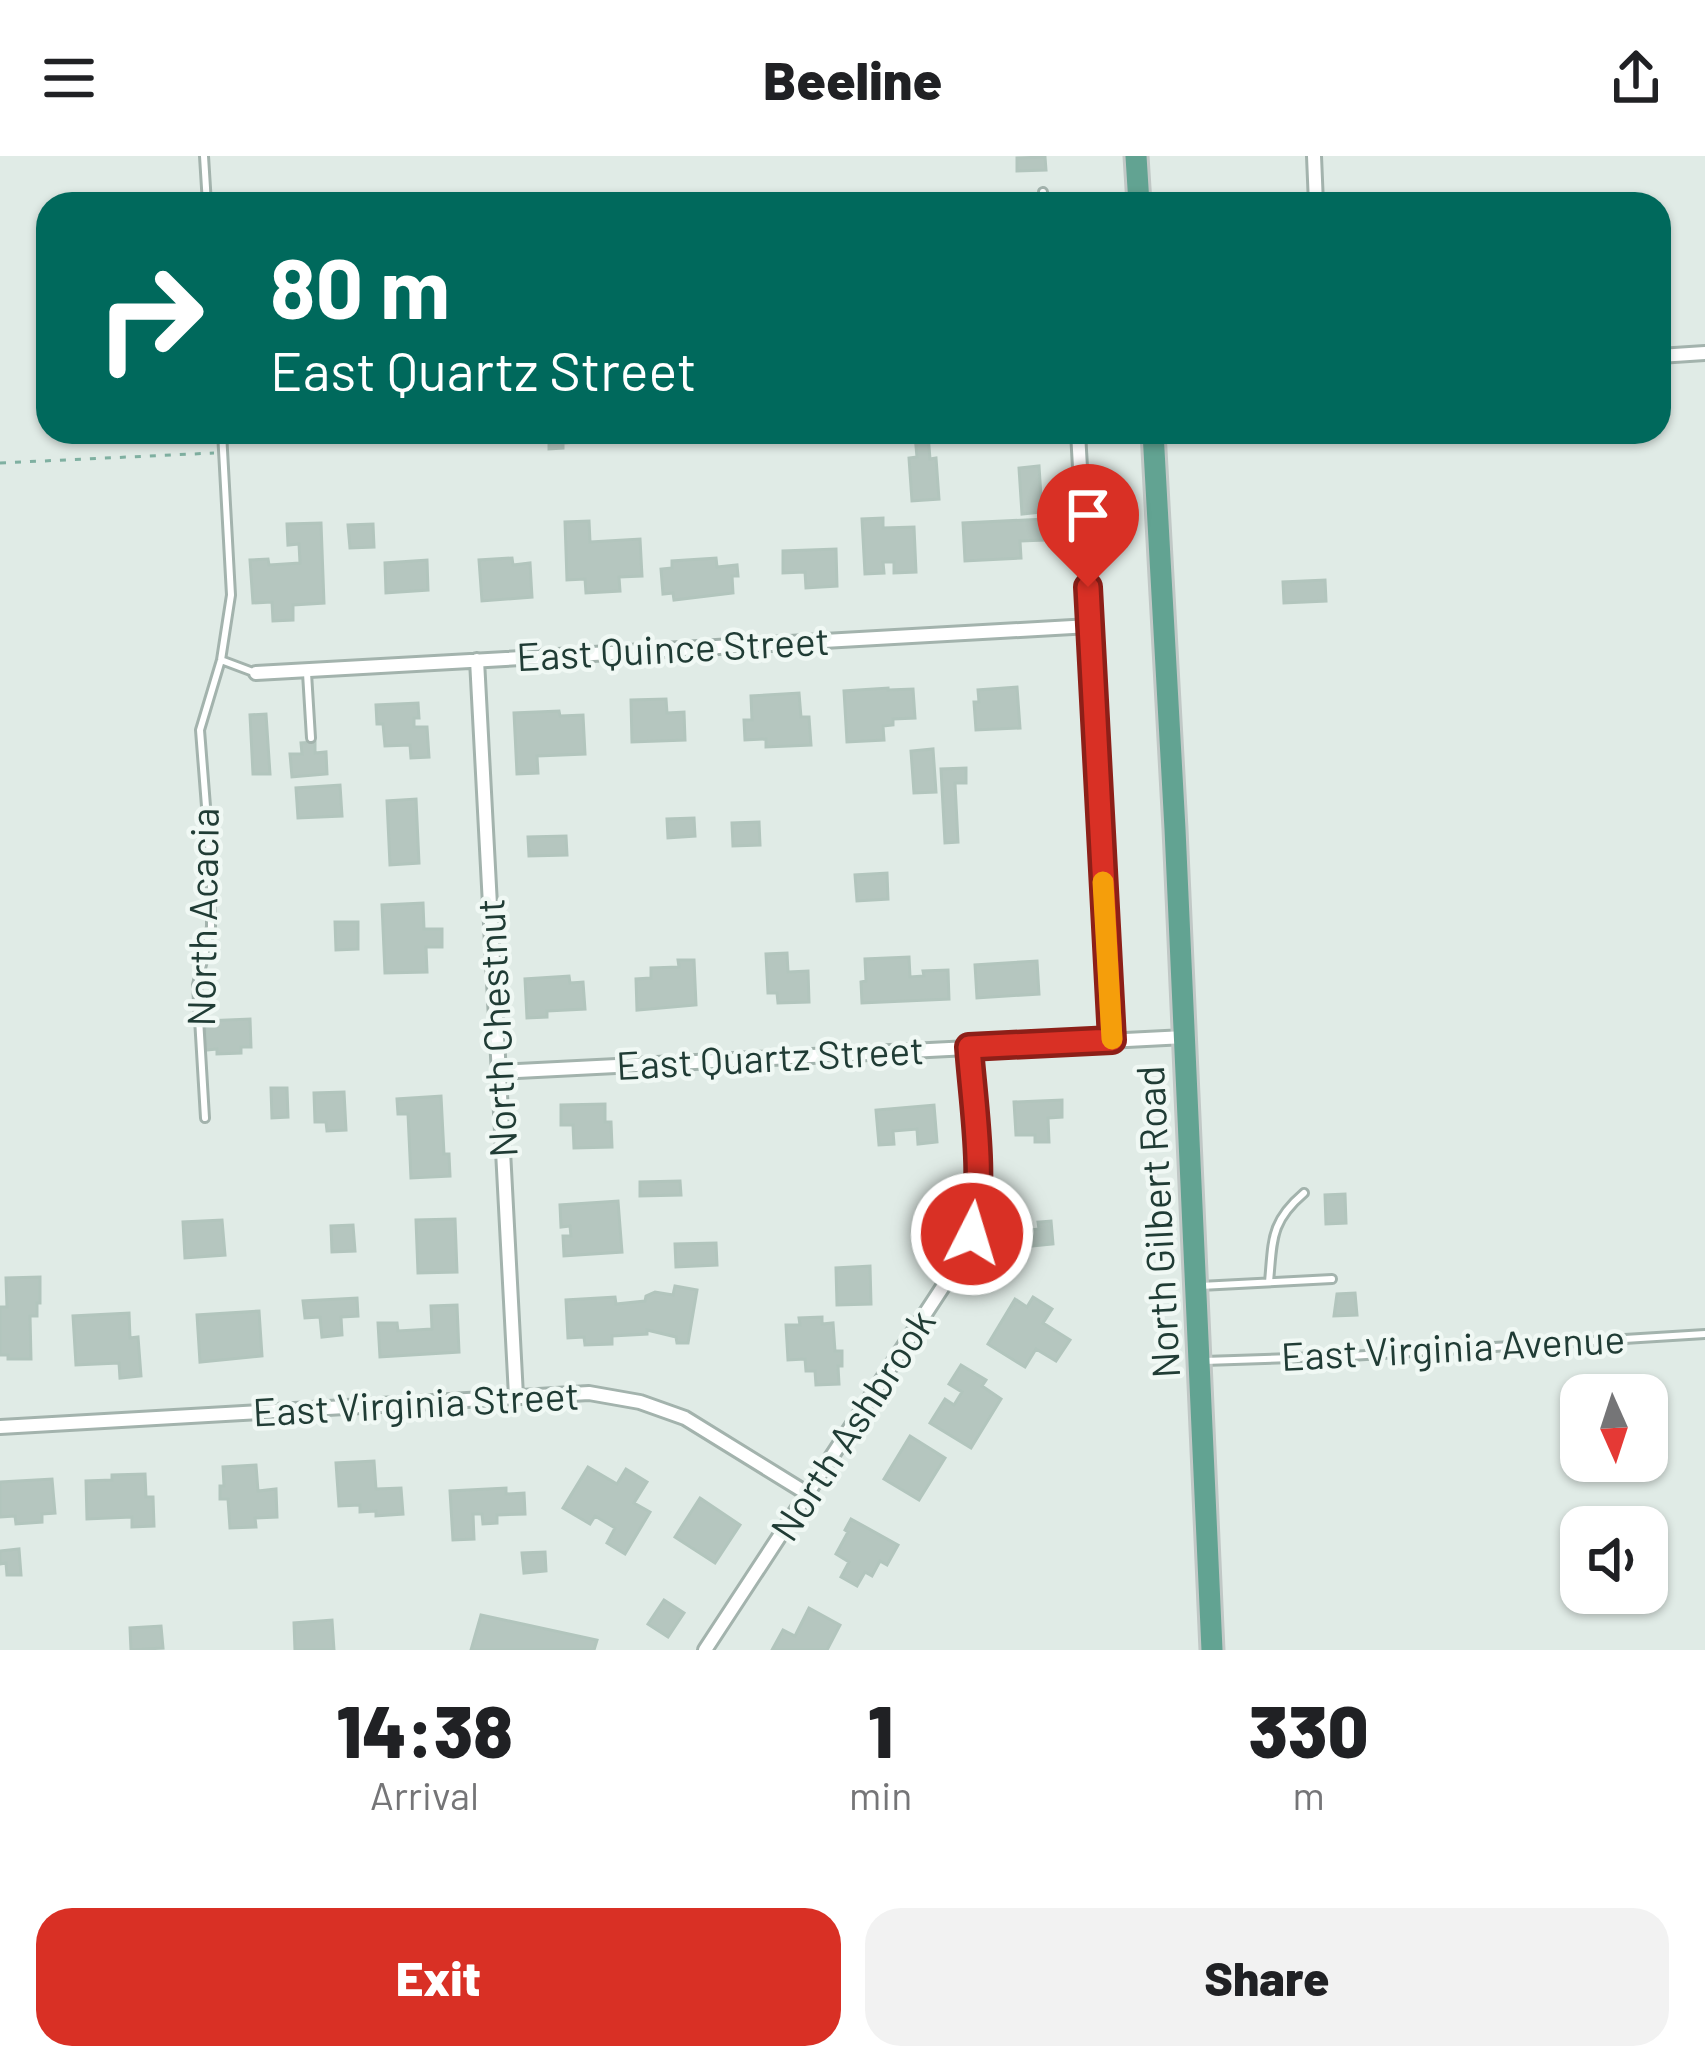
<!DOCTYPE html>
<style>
body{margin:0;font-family:Barlow,sans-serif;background:#f2f2f2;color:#202124;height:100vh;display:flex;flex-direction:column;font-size:45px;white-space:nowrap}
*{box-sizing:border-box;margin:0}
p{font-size:39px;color:#757577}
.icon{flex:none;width:66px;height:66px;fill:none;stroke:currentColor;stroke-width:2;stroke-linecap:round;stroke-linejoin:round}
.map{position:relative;height:1494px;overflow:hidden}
.panel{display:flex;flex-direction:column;background:#fff;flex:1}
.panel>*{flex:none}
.guide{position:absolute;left:36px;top:36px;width:1635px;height:252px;border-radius:36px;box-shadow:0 3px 9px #0004;background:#00695c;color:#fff;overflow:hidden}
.needle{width:78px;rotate:177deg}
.fabs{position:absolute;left:1560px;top:1218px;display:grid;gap:24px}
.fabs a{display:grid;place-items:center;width:108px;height:108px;border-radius:24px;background:#fff;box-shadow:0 3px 9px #0004;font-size:60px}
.pin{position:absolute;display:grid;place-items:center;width:102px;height:102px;color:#fff;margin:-123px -51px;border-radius:50% 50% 50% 0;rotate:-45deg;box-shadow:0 0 12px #0007}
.pin .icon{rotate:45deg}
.me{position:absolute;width:132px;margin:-66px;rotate:5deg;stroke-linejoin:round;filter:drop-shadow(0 0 9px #0008)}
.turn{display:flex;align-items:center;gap:42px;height:252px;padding:0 36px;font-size:54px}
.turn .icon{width:156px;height:156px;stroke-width:2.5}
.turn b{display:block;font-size:84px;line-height:102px}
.eta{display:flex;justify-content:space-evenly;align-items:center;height:204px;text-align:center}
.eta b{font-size:72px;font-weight:800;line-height:84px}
.primary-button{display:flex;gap:24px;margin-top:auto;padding:24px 36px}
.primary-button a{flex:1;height:138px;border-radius:36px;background:#d93025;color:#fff;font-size:48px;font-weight:800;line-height:138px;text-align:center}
.primary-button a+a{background:#f2f2f2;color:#202124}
header{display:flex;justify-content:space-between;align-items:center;height:156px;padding:0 36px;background:#fff;font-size:54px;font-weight:800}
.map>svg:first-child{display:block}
.building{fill:#b5c6bf;stroke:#b2c5bd;stroke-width:3}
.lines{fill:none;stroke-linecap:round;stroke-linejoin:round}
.lane-casing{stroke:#a3b3ad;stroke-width:12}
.street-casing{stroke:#a3b3ad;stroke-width:18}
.primary-casing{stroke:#c1c8c6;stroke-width:27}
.path{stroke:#7fb0a1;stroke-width:3;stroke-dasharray:6 9;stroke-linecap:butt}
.lane{stroke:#fff;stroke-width:6}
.street{stroke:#fff;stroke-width:12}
.primary{stroke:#62a392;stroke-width:21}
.route-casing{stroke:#8d1f18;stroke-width:30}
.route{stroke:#d93025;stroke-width:21}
.slow{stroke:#f59e0b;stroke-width:21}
.labels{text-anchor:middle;stroke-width:9;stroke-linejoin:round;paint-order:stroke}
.street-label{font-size:39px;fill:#203c35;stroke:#f0f8f4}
</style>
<header><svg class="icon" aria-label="menu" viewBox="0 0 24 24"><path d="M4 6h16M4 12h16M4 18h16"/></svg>Beeline<svg class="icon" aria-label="share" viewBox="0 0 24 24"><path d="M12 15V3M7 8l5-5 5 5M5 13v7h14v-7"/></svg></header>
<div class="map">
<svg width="1705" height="1494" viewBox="0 0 1705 1494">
<rect width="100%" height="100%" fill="#e0ebe6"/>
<path class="building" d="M 1045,1 L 1046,14 L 1017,15 L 1017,2 Z
M 549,276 L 576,276 L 577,286 L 563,287 L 563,292 L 549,293 Z
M 928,278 L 930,303 L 936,302 L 939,343 L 912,345 L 909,302 L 917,301 L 915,279 Z
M 1039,310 L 1042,356 L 1022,358 L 1019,312 Z
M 883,362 L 883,372 L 914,371 L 916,416 L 894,417 L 894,406 L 883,406 L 884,417 L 865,418 L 862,363 Z
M 1044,363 L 1045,384 L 1020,385 L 1021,402 L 965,405 L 963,367 Z
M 589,365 L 590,386 L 640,383 L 642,420 L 619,421 L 620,435 L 586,437 L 585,423 L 567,424 L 565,366 Z
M 321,367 L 324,447 L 293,449 L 293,464 L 273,465 L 272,446 L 253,447 L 250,404 L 268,403 L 269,409 L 300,407 L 299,388 L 288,389 L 287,368 Z
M 373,368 L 374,391 L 350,392 L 348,369 Z
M 836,393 L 837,430 L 806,432 L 805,416 L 783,417 L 783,395 Z
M 512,402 L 513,409 L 530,407 L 532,441 L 482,445 L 479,404 Z
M 716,402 L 717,411 L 737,409 L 738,420 L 732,420 L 733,437 L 674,444 L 673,437 L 663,438 L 661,413 L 672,412 L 672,405 Z
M 427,404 L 428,434 L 386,437 L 385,407 Z
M 1325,424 L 1326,445 L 1284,447 L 1283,426 Z
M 1017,531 L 1020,572 L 976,574 L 974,546 L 979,546 L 978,534 Z
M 888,532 L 888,534 L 913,533 L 915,562 L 893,563 L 893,569 L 883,570 L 884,584 L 847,586 L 844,535 Z
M 799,537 L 801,561 L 809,561 L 811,589 L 766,591 L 766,583 L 745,584 L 744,564 L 752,564 L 751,540 Z
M 666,543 L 667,557 L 684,556 L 685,584 L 632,586 L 631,544 Z
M 418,547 L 419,562 L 414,562 L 414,571 L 427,571 L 429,601 L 411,602 L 410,589 L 385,590 L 383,568 L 377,568 L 376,549 Z
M 559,555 L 560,560 L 583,559 L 585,598 L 537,600 L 538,617 L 517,618 L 514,557 Z
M 266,558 L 270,618 L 253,618 L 250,559 Z
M 315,586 L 315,597 L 326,596 L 327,618 L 292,621 L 290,598 L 302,598 L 301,587 Z
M 933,593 L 936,636 L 914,637 L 911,595 Z
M 966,612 L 966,627 L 955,627 L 958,686 L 945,687 L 941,613 Z
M 340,629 L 342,660 L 298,662 L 296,632 Z
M 416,643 L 419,707 L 390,709 L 387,645 Z
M 694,662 L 695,680 L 668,682 L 667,663 Z
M 759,666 L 760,689 L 733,690 L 732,667 Z
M 566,680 L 567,699 L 529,700 L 528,681 Z
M 887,717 L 888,743 L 857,745 L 855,719 Z
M 423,747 L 424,773 L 442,773 L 442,791 L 426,791 L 427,816 L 385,817 L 382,749 Z
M 335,766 L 358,766 L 358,793 L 336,794 Z
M 787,797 L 788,816 L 808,815 L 809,846 L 778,847 L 777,837 L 768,837 L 766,798 Z
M 909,801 L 910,821 L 924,820 L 923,815 L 948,814 L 949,843 L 862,847 L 861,826 L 866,825 L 865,803 Z
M 678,804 L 694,804 L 696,849 L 637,854 L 636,823 L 651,822 L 651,812 L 679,811 Z
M 1037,805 L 1039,838 L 977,842 L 975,809 Z
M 569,820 L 570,827 L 583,826 L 585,853 L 547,855 L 547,861 L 527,862 L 525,823 Z
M 250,863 L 251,891 L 241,891 L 241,897 L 217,898 L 217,893 L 206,894 L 205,865 Z
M 271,932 L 287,932 L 288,961 L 272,962 Z
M 344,936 L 346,974 L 327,975 L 326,966 L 315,966 L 314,937 Z
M 441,940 L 444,998 L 449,998 L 450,1020 L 411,1022 L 408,958 L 398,958 L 397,943 Z
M 1062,944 L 1062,961 L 1048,962 L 1049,986 L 1035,986 L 1035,979 L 1016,979 L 1014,946 Z
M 605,948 L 605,966 L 611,966 L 612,991 L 574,992 L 573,969 L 561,969 L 561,949 Z
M 934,949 L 937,986 L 918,988 L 917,973 L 893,975 L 894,988 L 879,989 L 876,954 Z
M 680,1025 L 681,1039 L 640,1040 L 640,1026 Z
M 1345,1038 L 1346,1067 L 1326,1068 L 1325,1039 Z
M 618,1045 L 622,1096 L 564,1100 L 563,1080 L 571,1080 L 570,1070 L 561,1071 L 560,1049 Z
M 455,1063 L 457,1116 L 418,1117 L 416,1064 Z
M 222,1064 L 225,1099 L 185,1102 L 183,1066 Z
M 1051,1065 L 1053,1088 L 1031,1090 L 1030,1074 L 1039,1073 L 1038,1066 Z
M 353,1069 L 355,1095 L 332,1096 L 331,1070 Z
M 716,1087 L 717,1109 L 676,1111 L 675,1088 Z
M 870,1110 L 871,1148 L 837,1149 L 836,1112 Z
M 40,1121 L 40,1147 L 37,1147 L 37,1160 L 30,1160 L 31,1203 L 8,1203 L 8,1199 L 0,1199 L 0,1151 L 7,1151 L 6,1122 Z
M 675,1130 L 697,1134 L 688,1187 L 677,1187 L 676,1181 L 647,1174 L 647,1178 L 612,1180 L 612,1188 L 585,1189 L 584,1181 L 568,1182 L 566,1144 L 615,1141 L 616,1148 L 645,1145 L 646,1140 L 655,1136 L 673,1139 Z
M 1355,1137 L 1357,1159 L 1334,1160 L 1337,1138 Z
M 1033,1141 L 1052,1153 L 1043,1167 L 1070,1184 L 1056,1205 L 1036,1193 L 1025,1211 L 988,1188 L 1015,1143 L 1027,1151 Z
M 357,1142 L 358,1160 L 341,1161 L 342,1179 L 322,1181 L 320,1161 L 305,1162 L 303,1145 Z
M 457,1149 L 459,1196 L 380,1201 L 378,1167 L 397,1167 L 398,1175 L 432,1173 L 431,1150 Z
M 259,1155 L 262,1200 L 200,1206 L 197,1159 Z
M 129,1157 L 130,1182 L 138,1181 L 141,1220 L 120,1222 L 119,1207 L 76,1209 L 73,1160 Z
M 822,1161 L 822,1168 L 833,1167 L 835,1195 L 842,1195 L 842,1210 L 838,1210 L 839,1228 L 816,1229 L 815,1215 L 806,1215 L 805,1203 L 788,1204 L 786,1169 L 800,1169 L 799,1162 Z
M 961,1209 L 986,1224 L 982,1230 L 1001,1243 L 971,1292 L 930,1267 L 945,1243 L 954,1249 L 962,1236 L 949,1228 Z
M 910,1280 L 945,1302 L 919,1344 L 884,1323 Z
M 374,1305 L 376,1333 L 401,1332 L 403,1358 L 376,1360 L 376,1355 L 360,1356 L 360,1349 L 339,1350 L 336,1307 Z
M 256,1309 L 258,1335 L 276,1333 L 277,1361 L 255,1362 L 256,1371 L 230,1372 L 228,1343 L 220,1343 L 220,1330 L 224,1330 L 223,1311 Z
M 588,1311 L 617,1328 L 626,1313 L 647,1326 L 634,1347 L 650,1356 L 625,1398 L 607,1387 L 615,1372 L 595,1360 L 590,1368 L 563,1352 Z
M 145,1318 L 146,1341 L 153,1341 L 154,1370 L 132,1371 L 132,1361 L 87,1363 L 86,1325 L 112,1324 L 112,1319 Z
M 52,1323 L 55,1357 L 42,1358 L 42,1366 L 16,1368 L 15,1360 L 0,1361 L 0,1326 Z
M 506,1332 L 506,1338 L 524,1337 L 525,1358 L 497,1359 L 497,1367 L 483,1368 L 482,1358 L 473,1358 L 474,1383 L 453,1384 L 450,1335 Z
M 700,1342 L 740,1369 L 715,1407 L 675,1381 Z
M 851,1363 L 898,1389 L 887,1409 L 880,1405 L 872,1420 L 865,1416 L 857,1430 L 841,1421 L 849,1406 L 836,1398 L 848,1376 L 845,1374 Z
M 19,1393 L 21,1419 L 7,1419 L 6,1407 L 0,1408 L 0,1395 Z
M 545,1396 L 546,1415 L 524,1417 L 522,1397 Z
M 664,1444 L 684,1457 L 668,1481 L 648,1468 Z
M 809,1452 L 840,1469 L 827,1494 L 772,1494 L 783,1474 L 795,1480 Z
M 481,1459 L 597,1484 L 594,1494 L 471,1494 Z
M 332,1464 L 334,1494 L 295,1494 L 294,1467 Z
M 161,1470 L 163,1492 L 131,1494 L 130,1472 Z"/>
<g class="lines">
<defs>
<path id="lane" d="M 204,0 L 207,48
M 1043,36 L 1044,48
M 222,278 L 255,276
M 221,504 L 253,516
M 307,517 L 311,582
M 205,962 L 197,829 L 211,771 L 211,714 L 200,574 L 221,504 L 231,439 L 222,276
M 1269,1126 C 1273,1084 1270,1066 1304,1037
M 1200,1130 L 1332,1123
M 1204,1205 L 1350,1200 L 1705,1178"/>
<path id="street" d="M 1314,0 L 1316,48
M 1659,200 L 1705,197
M 1078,276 L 1112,884
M 477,504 L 516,1240
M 256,517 L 1090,470
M 499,916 L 1185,881
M 0,1271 L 589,1237 L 640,1246 L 685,1262 L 808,1338
M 705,1494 L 963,1100 L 978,1055 L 969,891"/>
<path id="primary" d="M 1136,0 L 1139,48
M 1153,276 L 1175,673 L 1212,1494"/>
</defs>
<use href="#lane" class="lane-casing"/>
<use href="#street" class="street-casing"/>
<use href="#primary" class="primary-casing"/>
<path class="path" d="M 0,307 L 214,297"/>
<use href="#lane" class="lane"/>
<use href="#street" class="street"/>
<use href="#primary" class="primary"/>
</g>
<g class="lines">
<defs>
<path id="route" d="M 972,1078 C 986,1026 973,946 969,891 L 1112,884 L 1088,431"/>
</defs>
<use href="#route" class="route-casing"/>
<use href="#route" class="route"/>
<path class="slow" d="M 1103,726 L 1112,883"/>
</g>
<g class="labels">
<g class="street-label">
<text transform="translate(673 493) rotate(-3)" y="14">East Quince Street</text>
<text transform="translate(203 761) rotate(-89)" y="14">North Acacia</text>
<text transform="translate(497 872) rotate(-93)" y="14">North Chestnut</text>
<text transform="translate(770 902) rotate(-3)" y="14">East Quartz Street</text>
<text transform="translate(1158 1066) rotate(-93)" y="14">North Gilbert Road</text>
<text transform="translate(1453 1192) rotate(-3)" y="14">East Virginia Avenue</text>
<text transform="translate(416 1248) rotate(-3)" y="14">East Virginia Street</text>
<text transform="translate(853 1269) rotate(-57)" y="14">North Ashbrook</text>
</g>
</g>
</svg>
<div class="fabs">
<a><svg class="needle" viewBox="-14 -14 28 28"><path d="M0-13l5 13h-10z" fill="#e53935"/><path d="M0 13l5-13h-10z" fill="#757577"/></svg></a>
<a><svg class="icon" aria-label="sound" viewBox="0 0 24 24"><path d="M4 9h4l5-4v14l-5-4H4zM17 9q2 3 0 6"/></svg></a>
</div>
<div class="pin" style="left:1088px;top:431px;background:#d93025"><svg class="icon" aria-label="arrive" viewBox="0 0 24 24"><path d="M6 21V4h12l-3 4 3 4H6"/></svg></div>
<svg class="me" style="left:972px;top:1078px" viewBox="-20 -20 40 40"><circle r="17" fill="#d93025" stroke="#fff" stroke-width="3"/><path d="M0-11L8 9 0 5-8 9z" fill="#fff"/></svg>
<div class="guide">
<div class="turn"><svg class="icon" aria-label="right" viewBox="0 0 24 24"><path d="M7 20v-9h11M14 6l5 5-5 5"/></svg><div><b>80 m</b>East Quartz Street</div></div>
</div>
</div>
<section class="panel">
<div class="eta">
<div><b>14:38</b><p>Arrival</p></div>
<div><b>1</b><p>min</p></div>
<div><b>330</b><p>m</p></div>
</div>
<div class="primary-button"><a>Exit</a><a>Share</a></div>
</section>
